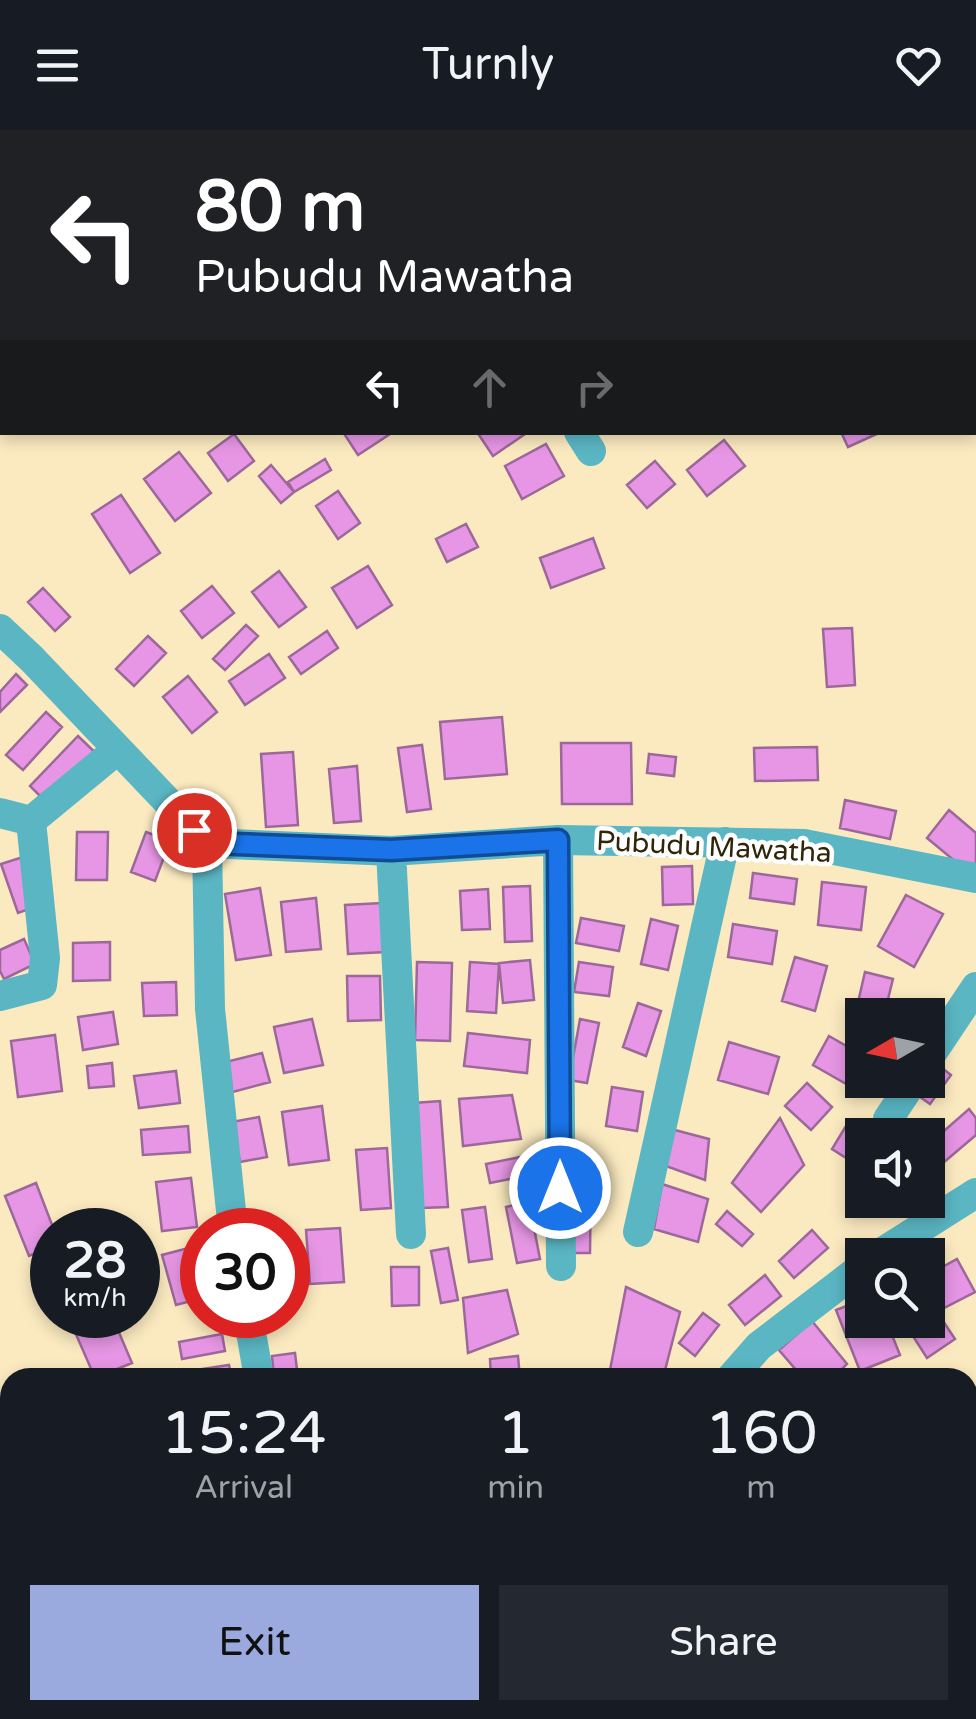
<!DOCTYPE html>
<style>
body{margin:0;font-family:"Varela Round",sans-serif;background:#242831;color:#f1f3f6;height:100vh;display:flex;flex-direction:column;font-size:38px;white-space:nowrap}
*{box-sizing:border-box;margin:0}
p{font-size:32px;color:#9ea1a6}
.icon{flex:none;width:55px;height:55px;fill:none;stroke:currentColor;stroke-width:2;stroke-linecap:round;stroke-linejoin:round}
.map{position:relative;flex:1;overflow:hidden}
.details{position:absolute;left:0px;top:1238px;width:978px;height:352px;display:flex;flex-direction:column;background:#171b24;border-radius:30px 30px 0 0;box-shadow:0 5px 15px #0003}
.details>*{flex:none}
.guide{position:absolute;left:0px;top:0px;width:978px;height:305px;box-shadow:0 5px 15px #0003;background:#202124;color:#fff;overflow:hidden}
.needle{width:65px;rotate:261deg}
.fabs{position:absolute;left:845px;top:868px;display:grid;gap:20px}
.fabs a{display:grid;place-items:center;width:100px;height:100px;border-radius:0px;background:#171b24;box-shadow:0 5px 15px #0003;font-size:50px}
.speed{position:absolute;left:30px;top:1078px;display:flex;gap:20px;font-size:50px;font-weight:700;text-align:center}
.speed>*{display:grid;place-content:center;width:130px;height:130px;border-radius:50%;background:#171b24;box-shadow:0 5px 15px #0003;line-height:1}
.speed small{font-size:25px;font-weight:400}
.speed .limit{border:15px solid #d22;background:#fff;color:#111}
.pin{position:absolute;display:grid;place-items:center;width:85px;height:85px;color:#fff;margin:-42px;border:5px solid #fff;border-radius:50%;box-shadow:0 2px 10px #0007}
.me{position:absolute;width:110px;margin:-55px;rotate:0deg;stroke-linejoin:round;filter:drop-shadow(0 0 8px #0008)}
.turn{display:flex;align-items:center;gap:35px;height:210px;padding:0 30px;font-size:45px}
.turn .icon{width:130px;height:130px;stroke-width:2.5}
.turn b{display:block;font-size:70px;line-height:85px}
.lanes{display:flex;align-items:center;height:95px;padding:0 30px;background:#0003;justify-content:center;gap:50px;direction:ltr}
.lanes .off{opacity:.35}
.eta{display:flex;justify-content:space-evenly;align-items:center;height:170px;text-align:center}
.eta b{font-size:60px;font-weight:600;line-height:70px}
.button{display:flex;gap:20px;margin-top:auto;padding:20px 30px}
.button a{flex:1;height:115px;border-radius:0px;background:#9baade;color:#111;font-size:40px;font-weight:600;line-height:115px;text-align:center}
.button a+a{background:#242831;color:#f1f3f6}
header{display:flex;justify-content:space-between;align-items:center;height:130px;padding:0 30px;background:#171b24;font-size:45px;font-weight:600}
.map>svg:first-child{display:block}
.building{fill:#e696e4;stroke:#9c689a;stroke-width:2.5}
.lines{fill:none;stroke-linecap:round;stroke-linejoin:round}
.minor{stroke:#5ab6c3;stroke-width:30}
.route-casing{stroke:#114b97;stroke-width:25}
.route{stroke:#1a73e8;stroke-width:18}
.labels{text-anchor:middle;stroke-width:9;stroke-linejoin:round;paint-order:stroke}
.street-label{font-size:28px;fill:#302507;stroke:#fff}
</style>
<header><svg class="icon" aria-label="menu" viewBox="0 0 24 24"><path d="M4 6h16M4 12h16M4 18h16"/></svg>Turnly<svg class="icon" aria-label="heart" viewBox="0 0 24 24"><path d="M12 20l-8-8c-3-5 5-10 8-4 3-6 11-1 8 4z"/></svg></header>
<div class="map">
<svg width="976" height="1589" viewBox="0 0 976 1589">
<rect width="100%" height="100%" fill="#fbeac0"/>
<path class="building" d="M 349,302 L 390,302 L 390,304 L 358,325 L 345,305 Z
M 477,302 L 528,302 L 493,326 Z
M 841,302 L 881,302 L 848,317 Z
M 234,304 L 254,331 L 228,351 L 208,323 Z
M 724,310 L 745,336 L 707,366 L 687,340 Z
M 546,314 L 564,346 L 522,369 L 505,336 Z
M 179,322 L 211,363 L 175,391 L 144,349 Z
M 325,329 L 331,340 L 294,362 L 288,352 Z
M 655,331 L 675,354 L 647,378 L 627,355 Z
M 271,335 L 294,362 L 281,373 L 259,346 Z
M 338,361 L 360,393 L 338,409 L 316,376 Z
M 121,365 L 160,423 L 130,443 L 92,384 Z
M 466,394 L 478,417 L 447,432 L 436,409 Z
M 593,408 L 604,438 L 551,458 L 540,428 Z
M 368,436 L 392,475 L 357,498 L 332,458 Z
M 279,441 L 306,477 L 279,497 L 252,462 Z
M 212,456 L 234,483 L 202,508 L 181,481 Z
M 43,458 L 70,487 L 55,501 L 28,472 Z
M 246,495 L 258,506 L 225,540 L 213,529 Z
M 852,498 L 855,555 L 827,557 L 823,499 Z
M 327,501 L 338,518 L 301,544 L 289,527 Z
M 148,506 L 166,523 L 134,556 L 116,539 Z
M 269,524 L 285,548 L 245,575 L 229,551 Z
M 16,544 L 27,555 L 0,582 L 0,562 Z
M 188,546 L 217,582 L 192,603 L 163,567 Z
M 46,582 L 62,597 L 23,640 L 6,625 Z
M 502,587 L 507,644 L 445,649 L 440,592 Z
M 78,606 L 102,629 L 53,679 L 30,656 Z
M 561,613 L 631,613 L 632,674 L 562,674 Z
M 422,615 L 431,679 L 407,682 L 398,618 Z
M 817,617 L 818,650 L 755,651 L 754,618 Z
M 293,622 L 298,695 L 266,697 L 261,624 Z
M 649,624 L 676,627 L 674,646 L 647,643 Z
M 357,636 L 361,691 L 334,693 L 329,639 Z
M 845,670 L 896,681 L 890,709 L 840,698 Z
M 949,680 L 976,703 L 976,744 L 974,747 L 927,708 Z
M 77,702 L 108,702 L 107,750 L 76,750 Z
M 146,702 L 170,711 L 155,751 L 131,742 Z
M 29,725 L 46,773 L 18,783 L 1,734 Z
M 692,736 L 693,774 L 663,775 L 662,737 Z
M 753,743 L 797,749 L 794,774 L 750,768 Z
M 822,752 L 866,757 L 861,800 L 818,795 Z
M 530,756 L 532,811 L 505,812 L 503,757 Z
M 260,758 L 271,825 L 236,830 L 225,764 Z
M 488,759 L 490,799 L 462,800 L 460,761 Z
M 906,765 L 943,784 L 914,837 L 878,816 Z
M 316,768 L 321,819 L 286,822 L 281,772 Z
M 382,773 L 385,822 L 348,824 L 345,775 Z
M 581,788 L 624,796 L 619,821 L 576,813 Z
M 651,789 L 678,796 L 668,840 L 641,834 Z
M 733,794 L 777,801 L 772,834 L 728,827 Z
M 24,809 L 35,834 L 4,849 L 0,841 L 0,820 Z
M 110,812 L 110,850 L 73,851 L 73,813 Z
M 795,827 L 827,836 L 815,881 L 782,871 Z
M 530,830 L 534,870 L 503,873 L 499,833 Z
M 417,832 L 452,833 L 450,911 L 415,910 Z
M 470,832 L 499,834 L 496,883 L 467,881 Z
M 579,832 L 613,837 L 609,866 L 574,862 Z
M 865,842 L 893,849 L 884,885 L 856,881 Z
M 347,846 L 380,846 L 381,890 L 348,891 Z
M 176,852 L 177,885 L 144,886 L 142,853 Z
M 638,873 L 661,881 L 646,926 L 623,917 Z
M 113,882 L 118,914 L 83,920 L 78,887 Z
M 312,889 L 323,935 L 284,943 L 274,897 Z
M 580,889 L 599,893 L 587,953 L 569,950 Z
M 468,903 L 530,910 L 527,943 L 464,936 Z
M 55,905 L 62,961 L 18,967 L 11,911 Z
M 829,906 L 862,925 L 862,945 L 855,959 L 813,935 Z
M 729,912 L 779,927 L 768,964 L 718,950 Z
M 262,923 L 270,952 L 229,963 L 222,933 Z
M 928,927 L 951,945 L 930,974 L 903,955 Z
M 112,933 L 114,956 L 89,958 L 87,936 Z
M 176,941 L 180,973 L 139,978 L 134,946 Z
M 807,953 L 832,977 L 811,1000 L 785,976 Z
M 612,957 L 643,962 L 637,1001 L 606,996 Z
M 512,965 L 521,1009 L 463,1016 L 459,969 Z
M 440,971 L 448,1077 L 422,1078 L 414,973 Z
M 322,976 L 329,1030 L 289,1035 L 282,982 Z
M 969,979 L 976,988 L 976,1005 L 943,1033 L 928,1015 Z
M 259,987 L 267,1027 L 240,1032 L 232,992 Z
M 780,988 L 804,1035 L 761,1082 L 732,1053 Z
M 849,991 L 871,1005 L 862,1005 L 862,1019 L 854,1033 L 832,1019 Z
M 188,996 L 190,1022 L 143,1025 L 141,1000 Z
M 671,999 L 709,1009 L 705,1050 L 663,1035 Z
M 387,1018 L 391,1078 L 361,1080 L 356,1020 Z
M 525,1026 L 530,1045 L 490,1053 L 486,1034 Z
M 569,1042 L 591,1043 L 590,1123 L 568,1123 Z
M 191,1048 L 197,1097 L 162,1101 L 156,1052 Z
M 36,1053 L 54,1100 L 52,1100 L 52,1117 L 29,1126 L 5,1066 Z
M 662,1054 L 708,1069 L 698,1112 L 654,1099 Z
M 862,1054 L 862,1070 L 886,1070 L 872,1084 L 852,1064 Z
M 529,1072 L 540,1129 L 517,1133 L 506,1077 Z
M 485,1077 L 492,1129 L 469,1132 L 462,1080 Z
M 727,1081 L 753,1104 L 742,1116 L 716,1094 Z
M 340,1098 L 344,1152 L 310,1154 L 306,1100 Z
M 812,1100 L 828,1118 L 794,1148 L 779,1131 Z
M 289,1106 L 296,1150 L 288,1151 L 288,1107 Z
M 196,1116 L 202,1138 L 202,1168 L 176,1175 L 162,1125 Z
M 448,1118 L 458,1170 L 441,1173 L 431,1121 Z
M 957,1129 L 975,1162 L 942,1179 L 928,1151 L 928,1145 Z
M 391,1137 L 419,1137 L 419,1175 L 392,1176 Z
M 765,1145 L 781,1166 L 745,1195 L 729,1175 Z
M 626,1157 L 680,1182 L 663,1248 L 644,1248 L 610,1240 Z
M 507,1160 L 518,1204 L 468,1223 L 463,1168 Z
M 862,1170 L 862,1190 L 886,1190 L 900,1225 L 860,1241 L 836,1180 Z
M 937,1182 L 955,1209 L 927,1228 L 909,1200 Z
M 703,1183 L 719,1195 L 695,1226 L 679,1213 Z
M 112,1186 L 132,1233 L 95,1248 L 75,1202 Z
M 812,1191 L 847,1234 L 833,1248 L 803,1248 L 779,1220 Z
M 222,1204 L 225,1221 L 182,1229 L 179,1212 Z
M 295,1223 L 298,1248 L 274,1248 L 272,1226 Z
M 518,1226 L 520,1248 L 491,1248 L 490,1229 Z
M 229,1235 L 231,1245 L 190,1248 L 189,1241 Z
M 968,1277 L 976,1295 L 976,1320 L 968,1322 Z
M 976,1539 L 976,1572 L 968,1558 L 968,1545 Z
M 43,1580 L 74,1580 L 70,1589 L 46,1589 L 40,1586 Z
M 95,1580 L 120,1580 L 117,1589 L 92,1589 Z
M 225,1580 L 231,1580 L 253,1589 L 221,1589 Z
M 573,1580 L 609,1580 L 603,1589 L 567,1589 Z
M 817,1580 L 881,1580 L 899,1589 L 816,1589 Z"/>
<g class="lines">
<path class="minor" d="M 378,0 L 379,2
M 540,0 L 542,2
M 751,0 L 753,2
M 0,272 L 2,270
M 579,302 L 591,321
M 0,499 L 32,529 L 207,713 L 391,721 L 558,710 L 804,714 L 976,748
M 0,683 L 31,691
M 558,710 L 561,1136
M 207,713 L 210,879 L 233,1100
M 391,721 L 411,1104
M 0,866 L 42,855 L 45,828 L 31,691 L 117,620
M 928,929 L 976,857
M 888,989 L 914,950
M 638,1102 L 725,712
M 878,1125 L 976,1063
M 248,1185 L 259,1248
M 731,1248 L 759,1216 L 862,1137
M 968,1349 L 976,1346
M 151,1589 L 152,1580"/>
</g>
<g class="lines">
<defs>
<path id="route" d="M 194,700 L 208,713 L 391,720 L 558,710 L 560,1058"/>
</defs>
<use href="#route" class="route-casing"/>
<use href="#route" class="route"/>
</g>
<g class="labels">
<g class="street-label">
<text transform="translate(714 716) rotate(3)" y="10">Pubudu Mawatha</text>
</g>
</g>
</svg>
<div class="fabs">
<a><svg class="needle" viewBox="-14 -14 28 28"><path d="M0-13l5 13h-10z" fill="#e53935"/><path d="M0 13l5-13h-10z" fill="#9ea1a6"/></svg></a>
<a><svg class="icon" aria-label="sound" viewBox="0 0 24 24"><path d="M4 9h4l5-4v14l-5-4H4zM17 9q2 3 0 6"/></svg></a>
<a><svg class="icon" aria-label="search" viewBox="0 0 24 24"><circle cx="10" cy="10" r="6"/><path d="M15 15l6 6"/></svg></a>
</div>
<div class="speed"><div>28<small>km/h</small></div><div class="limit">30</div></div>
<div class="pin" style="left:194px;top:700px;background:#d93025"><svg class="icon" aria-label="arrive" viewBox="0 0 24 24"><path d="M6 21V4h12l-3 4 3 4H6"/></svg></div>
<svg class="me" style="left:560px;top:1058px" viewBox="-20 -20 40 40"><circle r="17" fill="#1a73e8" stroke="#fff" stroke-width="3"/><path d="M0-11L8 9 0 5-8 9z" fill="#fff"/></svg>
<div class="guide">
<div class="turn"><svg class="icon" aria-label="left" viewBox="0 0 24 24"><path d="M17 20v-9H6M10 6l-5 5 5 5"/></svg><div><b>80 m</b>Pubudu Mawatha</div></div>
<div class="lanes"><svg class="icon" aria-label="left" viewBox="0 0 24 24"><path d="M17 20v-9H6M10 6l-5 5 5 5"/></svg><svg class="icon off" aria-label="ahead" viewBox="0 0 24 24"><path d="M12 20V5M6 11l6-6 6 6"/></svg><svg class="icon off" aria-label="right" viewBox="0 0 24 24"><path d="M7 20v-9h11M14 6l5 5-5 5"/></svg></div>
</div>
<section class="details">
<div class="eta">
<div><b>15:24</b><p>Arrival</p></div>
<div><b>1</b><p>min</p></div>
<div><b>160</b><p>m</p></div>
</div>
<div class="button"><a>Exit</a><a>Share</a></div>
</section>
</div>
